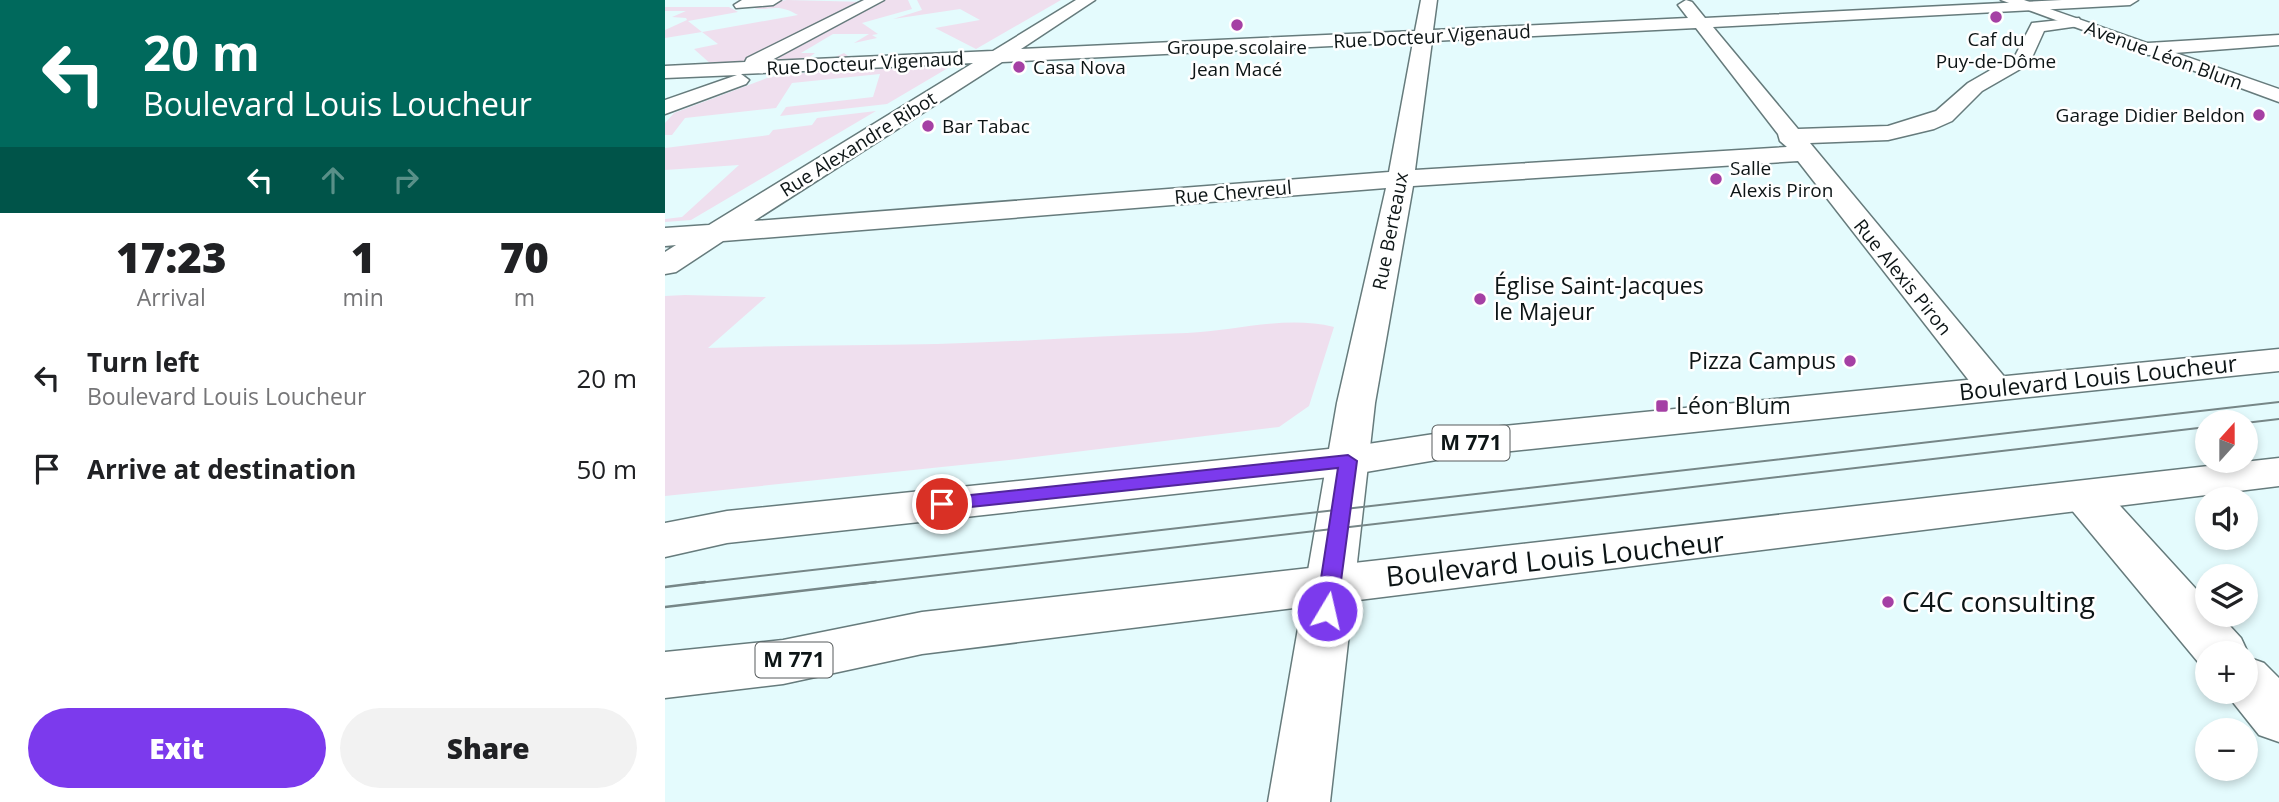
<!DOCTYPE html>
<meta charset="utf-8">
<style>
body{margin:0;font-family:"Open Sans",sans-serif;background:#f2f2f2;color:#202124;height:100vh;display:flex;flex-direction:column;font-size:26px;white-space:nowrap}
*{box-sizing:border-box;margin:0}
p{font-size:23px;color:#757577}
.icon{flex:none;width:38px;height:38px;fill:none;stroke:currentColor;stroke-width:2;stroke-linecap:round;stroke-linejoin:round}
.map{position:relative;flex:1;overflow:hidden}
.details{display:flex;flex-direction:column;background:#fff;width:665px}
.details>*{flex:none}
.top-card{background:#00695c;color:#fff;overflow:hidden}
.needle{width:46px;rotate:21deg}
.controls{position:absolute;left:1530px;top:410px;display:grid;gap:14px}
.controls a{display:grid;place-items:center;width:63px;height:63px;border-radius:50%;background:#fff;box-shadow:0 4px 10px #0003;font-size:35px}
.pin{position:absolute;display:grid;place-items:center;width:60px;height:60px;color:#fff;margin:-30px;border:4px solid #fff;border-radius:50%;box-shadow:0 2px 7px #0007}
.me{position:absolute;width:77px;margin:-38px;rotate:9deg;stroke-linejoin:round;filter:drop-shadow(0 0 5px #0008)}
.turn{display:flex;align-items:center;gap:24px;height:147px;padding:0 28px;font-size:32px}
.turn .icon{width:91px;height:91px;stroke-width:2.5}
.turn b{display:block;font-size:49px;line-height:60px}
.lanes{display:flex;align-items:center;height:66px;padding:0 28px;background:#0003;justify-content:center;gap:35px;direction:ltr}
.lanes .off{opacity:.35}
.eta{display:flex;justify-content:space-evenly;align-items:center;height:119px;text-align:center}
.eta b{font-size:42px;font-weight:800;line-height:49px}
.button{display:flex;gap:14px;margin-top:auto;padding:14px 28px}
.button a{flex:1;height:80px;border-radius:42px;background:#7c3aed;color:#fff;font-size:28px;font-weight:800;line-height:80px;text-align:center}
.button a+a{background:#f2f2f2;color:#202124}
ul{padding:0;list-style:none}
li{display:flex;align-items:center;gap:21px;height:91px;padding:0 28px}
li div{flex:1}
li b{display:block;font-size:26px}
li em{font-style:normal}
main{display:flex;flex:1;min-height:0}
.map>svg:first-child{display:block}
.green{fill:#efdfee}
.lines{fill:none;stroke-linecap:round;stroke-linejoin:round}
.street-casing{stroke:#667b7c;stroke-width:3}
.secondary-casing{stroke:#667b7c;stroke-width:3}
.primary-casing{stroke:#667b7c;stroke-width:3}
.street{fill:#fff;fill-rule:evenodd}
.secondary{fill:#fff;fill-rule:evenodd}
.primary{fill:#fff;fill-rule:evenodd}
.tram-far1{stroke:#768687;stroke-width:2}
.tram{stroke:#768687;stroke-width:2.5}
.route{fill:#7c3aed;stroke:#51269a;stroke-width:2}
.poi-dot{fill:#a540a4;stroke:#fff;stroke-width:2.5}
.labels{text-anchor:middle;stroke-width:5;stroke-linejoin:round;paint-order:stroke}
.far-street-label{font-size:19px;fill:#0d1516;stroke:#fff}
.far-poi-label{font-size:19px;fill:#0d1516;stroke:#fff;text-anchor:start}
.shield{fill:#fff;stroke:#565b5c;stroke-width:2}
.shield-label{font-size:21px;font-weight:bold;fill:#0d1516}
.poi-label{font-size:23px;fill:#0d1516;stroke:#fff;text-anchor:start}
.street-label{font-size:23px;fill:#0d1516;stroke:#fff}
.near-street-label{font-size:28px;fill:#0d1516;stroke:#fff}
.near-poi-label{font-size:28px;fill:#0d1516;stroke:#fff;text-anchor:start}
</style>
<main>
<section class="details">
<div class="top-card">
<div class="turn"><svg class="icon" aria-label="left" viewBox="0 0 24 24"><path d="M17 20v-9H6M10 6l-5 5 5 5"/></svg><div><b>20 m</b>Boulevard Louis Loucheur</div></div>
<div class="lanes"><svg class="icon" aria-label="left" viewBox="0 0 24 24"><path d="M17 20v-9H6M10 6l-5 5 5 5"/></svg><svg class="icon off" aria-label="ahead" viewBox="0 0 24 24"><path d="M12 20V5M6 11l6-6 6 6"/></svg><svg class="icon off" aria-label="right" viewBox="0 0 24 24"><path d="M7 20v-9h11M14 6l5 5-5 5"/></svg></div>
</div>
<div class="eta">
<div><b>17:23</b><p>Arrival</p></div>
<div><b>1</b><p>min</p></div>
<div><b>70</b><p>m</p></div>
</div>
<ul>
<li><svg class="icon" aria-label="left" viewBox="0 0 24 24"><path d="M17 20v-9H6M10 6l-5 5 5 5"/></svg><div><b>Turn left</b><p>Boulevard Louis Loucheur</p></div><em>20 m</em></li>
<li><svg class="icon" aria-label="arrive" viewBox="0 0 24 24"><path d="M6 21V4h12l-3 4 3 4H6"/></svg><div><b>Arrive at destination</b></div><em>50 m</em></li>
</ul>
<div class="button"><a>Exit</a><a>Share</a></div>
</section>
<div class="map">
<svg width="1614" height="802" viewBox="0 0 1614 802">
<rect width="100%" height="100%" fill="#e4fbfd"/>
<path class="green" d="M 122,0 L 202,2 L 81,63 L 47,65 L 29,49 L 53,44 L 37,32 L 0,38 L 0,30 L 22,20 L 21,18 L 7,17 L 21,11 L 0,11 L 0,7 L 64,7 L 73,12 L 23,21 L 37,32 L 133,15 C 108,0 102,15 84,6 Z
M 214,0 L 243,0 L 247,9 L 197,23 L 213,34 L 207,35 L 212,38 L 189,43 L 204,34 L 168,34 L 136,53 L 150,53 L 142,59 L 168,58 L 179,53 L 186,58 L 96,62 Z
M 252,0 L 396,0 L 311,49 L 270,28 L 315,20 L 295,9 L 228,19 L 257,10 Z
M 278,66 L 283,68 L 222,104 L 115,116 L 121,107 L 208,97 L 215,74 L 127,83 L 111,108 L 20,118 L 7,135 L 0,135 L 0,123 L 9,113 L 102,78 L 120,74 Z
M 211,111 L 26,220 L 0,222 L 0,219 L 17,217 L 74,165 L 0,170 L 0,148 L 104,135 L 108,130 L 147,125 L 152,118 Z
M 20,295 L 101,297 L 43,348 C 120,345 196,346 272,344 C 356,342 439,335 522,333 C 572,331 619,315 669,327 L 644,406 L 614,427 L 344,460 L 0,496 L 0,296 Z"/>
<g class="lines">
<defs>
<path id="street" d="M 77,0 L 116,0 L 108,5 L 71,8 L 69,5 Z
M 199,0 L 219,0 L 105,61 L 328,51 L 411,0 L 430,0 L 356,49 L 750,31 L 756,0 L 772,0 L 768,30 L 1023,18 L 1013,5 L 1021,0 L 1027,2 L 1040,18 L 1397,0 L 1473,0 L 1465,5 L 1048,27 L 1133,129 L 1223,126 L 1271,111 L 1303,83 L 1350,56 L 1367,23 L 1414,18 L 1416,22 L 1414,26 L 1379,31 L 1364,64 L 1317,91 L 1287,121 L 1269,129 L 1223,140 L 1145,143 L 1342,380 L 1348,388 L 1342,396 L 1329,399 L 1316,396 L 1133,161 L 748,186 L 710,403 L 665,802 L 603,802 L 672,403 L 721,188 L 58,241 L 11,272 L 0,274 L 0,252 L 11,245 L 0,246 L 0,228 L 44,225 L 308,63 L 76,74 L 84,80 L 81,84 L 0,114 L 0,100 L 72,75 L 0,78 L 0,66 L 80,62 L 82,58 ZM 1031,28 L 1113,134 L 1115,141 L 1122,147 L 750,170 L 767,41 ZM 748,42 L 724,172 L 89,221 L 337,62 Z
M 1614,35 L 1614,45 L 1483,55 L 1474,49 L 1483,43 Z
M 1421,482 L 1437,486 L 1542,601 L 1542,614 L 1554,614 L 1576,638 L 1583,653 L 1582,657 L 1599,663 L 1614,678 L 1614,742 L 1594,735 L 1559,691 L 1580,691 L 1580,653 L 1542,653 L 1542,670 L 1538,668 L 1405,508 L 1399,497 L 1405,486 Z"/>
<path id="secondary" d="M 1336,0 L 1359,0 L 1614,89 L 1614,102 Z"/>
<path id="primary" d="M 1614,349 L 1614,371 L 789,457 L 683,475 L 62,543 L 0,557 L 0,523 L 62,511 L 683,447 L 789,431 Z
M 1614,458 L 1614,486 L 257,654 L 118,684 L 0,698 L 0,652 L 118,640 L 257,612 Z"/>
</defs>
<use href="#street" class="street-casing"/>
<use href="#secondary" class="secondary-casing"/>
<use href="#primary" class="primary-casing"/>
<use href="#street" class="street"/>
<use href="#secondary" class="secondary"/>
<use href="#primary" class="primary"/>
<path class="tram-far1" d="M 1580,423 L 1614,419
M 25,584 L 1614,402
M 196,584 L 1542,427"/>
<path class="tram" d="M 0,587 L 40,582
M 0,607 L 211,582"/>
</g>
<path class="route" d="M 683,455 L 692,461 L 672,611 L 669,616 L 654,616 L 651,611 L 673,468 L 277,510 L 268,504 L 277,498 Z"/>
<g class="poi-dot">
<circle cx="1331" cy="17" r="7"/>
<circle cx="572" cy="25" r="7"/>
<circle cx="354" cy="67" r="7"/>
<circle cx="1594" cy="115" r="7"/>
<circle cx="263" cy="126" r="7"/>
<circle cx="1051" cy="179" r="7"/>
<circle cx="815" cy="299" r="7"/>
<circle cx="1185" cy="361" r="7"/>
<rect x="990" y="399" width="14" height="14" rx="3.5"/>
<circle cx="1223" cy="602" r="7"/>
</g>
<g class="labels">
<g class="far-street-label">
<text transform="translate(767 36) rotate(-3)" y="7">Rue Docteur Vigenaud</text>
<text transform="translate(1499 55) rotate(20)" y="7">Avenue Léon Blum</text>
<text transform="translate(200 63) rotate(-3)" y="7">Rue Docteur Vigenaud</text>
<text transform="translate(193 144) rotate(-32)" y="7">Rue Alexandre Ribot</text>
<text transform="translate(568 192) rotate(-5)" y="7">Rue Chevreul</text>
<text transform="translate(725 231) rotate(-79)" y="7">Rue Berteaux</text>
<text transform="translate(1238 277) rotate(51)" y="7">Rue Alexis Piron</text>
</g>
<g class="far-poi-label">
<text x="1331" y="46" text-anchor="middle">Caf du<tspan x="1331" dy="22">Puy-de-Dôme</tspan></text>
<text x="572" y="54" text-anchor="middle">Groupe scolaire<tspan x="572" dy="22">Jean Macé</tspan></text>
<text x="368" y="74">Casa Nova</text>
<text x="1580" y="122" text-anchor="end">Garage Didier Beldon</text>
<text x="277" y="133">Bar Tabac</text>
<text x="1065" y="175">Salle<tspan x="1065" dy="22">Alexis Piron</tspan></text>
</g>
<g class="shield">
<rect x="767.5" y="425.5" width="77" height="35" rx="5"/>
<rect x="90.5" y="642.5" width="77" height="35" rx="5"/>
</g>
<g class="shield-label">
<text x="806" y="450">M 771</text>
<text x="129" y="667">M 771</text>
</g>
<g class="poi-label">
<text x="829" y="294">Église Saint-Jacques<tspan x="829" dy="26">le Majeur</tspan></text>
<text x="1171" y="369" text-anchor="end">Pizza Campus</text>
<text x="1011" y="414">Léon Blum</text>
</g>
<g class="street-label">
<text transform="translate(1433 378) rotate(-6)" y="8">Boulevard Louis Loucheur</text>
</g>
<g class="near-street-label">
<text transform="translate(890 559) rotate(-6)" y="10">Boulevard Louis Loucheur</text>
</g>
<g class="near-poi-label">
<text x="1237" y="612">C4C consulting</text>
</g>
</g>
</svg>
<div class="controls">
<a><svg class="needle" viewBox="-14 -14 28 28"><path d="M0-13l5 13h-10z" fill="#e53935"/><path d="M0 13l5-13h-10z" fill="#757577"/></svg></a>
<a><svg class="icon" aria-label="sound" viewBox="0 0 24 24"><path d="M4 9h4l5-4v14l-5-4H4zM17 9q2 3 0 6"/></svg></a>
<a><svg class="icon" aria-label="layers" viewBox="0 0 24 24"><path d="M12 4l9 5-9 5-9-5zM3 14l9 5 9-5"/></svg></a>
<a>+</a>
<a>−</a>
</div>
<div class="pin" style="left:277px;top:504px;background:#d93025"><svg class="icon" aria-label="arrive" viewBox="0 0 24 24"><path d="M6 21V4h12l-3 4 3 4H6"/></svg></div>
<svg class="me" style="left:662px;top:611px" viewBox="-20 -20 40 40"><circle r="17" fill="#7c3aed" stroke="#fff" stroke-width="3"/><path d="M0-11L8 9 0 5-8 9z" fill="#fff"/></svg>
</div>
</main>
